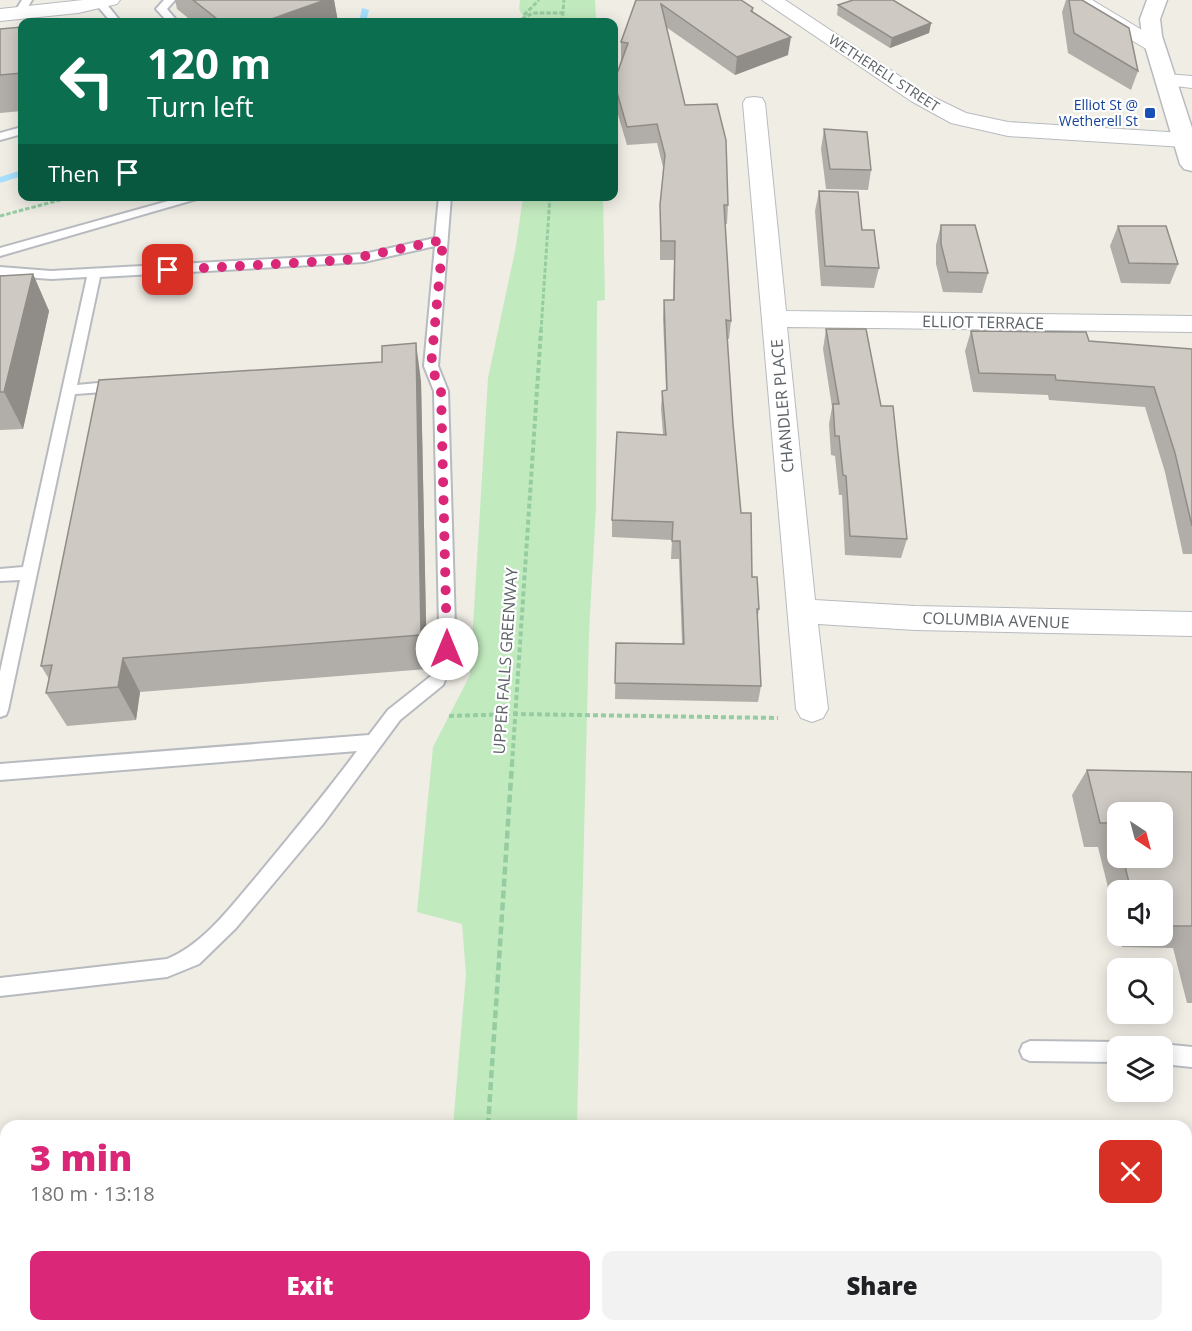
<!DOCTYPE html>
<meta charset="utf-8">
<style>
body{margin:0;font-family:"Open Sans",sans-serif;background:#f2f2f2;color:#202124;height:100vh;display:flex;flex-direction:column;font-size:22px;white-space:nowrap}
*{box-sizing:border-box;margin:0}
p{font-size:20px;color:#757577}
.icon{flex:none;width:33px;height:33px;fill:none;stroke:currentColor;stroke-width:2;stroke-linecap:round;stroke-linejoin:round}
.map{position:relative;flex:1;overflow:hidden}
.sheet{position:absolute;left:0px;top:1120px;width:1192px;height:212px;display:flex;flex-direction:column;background:#fff;border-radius:18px 18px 0 0;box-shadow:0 3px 15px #0003}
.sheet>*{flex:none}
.banner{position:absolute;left:18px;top:18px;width:600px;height:183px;border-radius:12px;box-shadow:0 3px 15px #0003;background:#0b6e4f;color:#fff;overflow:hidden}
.needle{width:39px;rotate:144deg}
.fabs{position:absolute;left:1107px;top:802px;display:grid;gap:12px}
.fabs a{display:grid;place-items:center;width:66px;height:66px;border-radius:12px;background:#fff;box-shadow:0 3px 15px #0003;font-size:30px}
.pin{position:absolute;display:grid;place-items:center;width:51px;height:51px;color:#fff;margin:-26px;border-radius:12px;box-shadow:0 3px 9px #0006}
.me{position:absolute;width:66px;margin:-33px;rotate:0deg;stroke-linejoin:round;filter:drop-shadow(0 0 4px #0008)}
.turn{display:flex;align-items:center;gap:21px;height:126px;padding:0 30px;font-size:27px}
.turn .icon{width:78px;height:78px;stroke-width:2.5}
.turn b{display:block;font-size:42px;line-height:51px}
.then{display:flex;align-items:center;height:57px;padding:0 30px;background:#0003;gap:12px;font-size:22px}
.round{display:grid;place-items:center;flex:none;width:63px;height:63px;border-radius:12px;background:#f2f2f2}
.head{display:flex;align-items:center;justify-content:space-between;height:102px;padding:0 30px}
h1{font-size:36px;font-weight:800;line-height:45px;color:#db2777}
.button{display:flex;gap:12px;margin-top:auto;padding:12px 30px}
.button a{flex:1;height:69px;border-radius:12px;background:#db2777;color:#fff;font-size:24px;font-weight:800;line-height:69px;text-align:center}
.button a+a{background:#f2f2f2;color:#202124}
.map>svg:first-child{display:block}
.green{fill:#c2eabf}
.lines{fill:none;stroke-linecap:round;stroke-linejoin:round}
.stream{fill:#a6dfff;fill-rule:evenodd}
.service-casing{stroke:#b7bbc0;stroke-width:4}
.minor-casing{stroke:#b7bbc0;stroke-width:2}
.tertiary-casing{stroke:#b7bbc0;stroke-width:3}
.path-far2{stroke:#96cca2;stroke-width:3;stroke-dasharray:4.5 2;stroke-linecap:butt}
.path-far1{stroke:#96cca2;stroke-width:4;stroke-dasharray:5 3;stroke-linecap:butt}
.path{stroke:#96cca2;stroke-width:4.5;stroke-dasharray:8 4;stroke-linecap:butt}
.service{fill:#fff;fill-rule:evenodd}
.minor{fill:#fff;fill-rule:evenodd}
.tertiary{fill:#fff;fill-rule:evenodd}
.wall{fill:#b1ada8;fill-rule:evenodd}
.shaded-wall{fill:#908d88}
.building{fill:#cec9c3;stroke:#908d88;stroke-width:1.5}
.route{stroke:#db2777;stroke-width:10;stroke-dasharray:0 18}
.transit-dot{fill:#1a4fb4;stroke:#fff;stroke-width:2}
.labels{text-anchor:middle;stroke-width:4.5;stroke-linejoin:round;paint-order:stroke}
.far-street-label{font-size:14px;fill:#5c6267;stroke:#fff}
.far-transit-label{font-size:14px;fill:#164399;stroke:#fff;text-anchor:end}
.street-label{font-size:16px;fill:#5c6267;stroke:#fff}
</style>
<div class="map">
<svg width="1192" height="1331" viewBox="0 0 1192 1331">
<rect width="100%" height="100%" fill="#f0ede5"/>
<path class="green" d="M 520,0 L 595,0 L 596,22 L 526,22 L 519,9 Z
M 523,197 L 603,197 L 605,300 L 597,301 L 596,507 L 589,633 L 577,1126 L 453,1126 L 466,974 L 462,924 L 417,912 L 433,747 L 470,675 L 488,378 L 516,246 Z
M 438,1326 L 573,1326 L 573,1331 L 437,1331 Z"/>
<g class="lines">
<path class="stream" d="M 362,8 L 369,10 L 366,22 L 359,22 Z
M 22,170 L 22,176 L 0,183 L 0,177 Z"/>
<defs>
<path id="service" d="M 22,0 L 32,0 L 23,15 L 15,15 L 14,13 Z
M 164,0 L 175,0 L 167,9 L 178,22 L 168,22 L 156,9 Z
M 96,1 L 104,1 L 121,22 L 111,22 L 95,3 Z
M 22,127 L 22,134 L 0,140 L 0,133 Z
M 186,196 L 207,196 L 0,256 L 0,248 Z
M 439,196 L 451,196 L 438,366 L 448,391 L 455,627 L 453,661 L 443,685 L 400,720 L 323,824 L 236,928 L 199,964 L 167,977 L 0,996 L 0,978 L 167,959 C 204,944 231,906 257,876 C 291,835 325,794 357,751 L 0,780 L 0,764 L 369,735 L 388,710 L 431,676 L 437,661 L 439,627 L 434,391 L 424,366 L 435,246 L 364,262 L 100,277 L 77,385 L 119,381 L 126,386 L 119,391 L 75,394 L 8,710 L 6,715 L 0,717 L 0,672 L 20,580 L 0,581 L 0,569 L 23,567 L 87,277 L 51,279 L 0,275 L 0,267 L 51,271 L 364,254 L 435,238 Z
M 1030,1041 L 1118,1042 L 1126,1047 L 1118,1047 L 1118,1062 L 1030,1061 L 1023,1058 L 1020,1051 L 1023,1044 Z
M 1162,1044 L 1192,1047 L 1192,1067 L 1162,1064 L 1162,1047 L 1155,1047 Z
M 0,1222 L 6,1222 L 6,1244 L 0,1244 Z
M 310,1326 L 332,1326 L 333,1331 L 311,1331 Z"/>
<path id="minor" d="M 83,0 L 120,0 L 117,4 L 78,13 L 0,21 L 0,9 Z
M 762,0 L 785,0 L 925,93 L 966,113 L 1008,122 L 1184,133 L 1192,135 L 1192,144 L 1184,147 L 1008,136 L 951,123 L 911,101 Z
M 1068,0 L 1092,0 L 1162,42 L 1165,46 L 1162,50 L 1148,50 L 1071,4 Z
M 1165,74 L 1192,76 L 1192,88 L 1158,84 L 1155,80 L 1158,76 Z
M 754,97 L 762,98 L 765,103 L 786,311 L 1192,316 L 1192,332 L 787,327 L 815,600 L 915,606 L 1192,612 L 1192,636 L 915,630 L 818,624 L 828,709 L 823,718 L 812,722 L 801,718 L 796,709 L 743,103 L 746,98 Z"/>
<path id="tertiary" d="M 1147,0 L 1167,0 L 1160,19 L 1162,36 L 1192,128 L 1192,171 L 1184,169 L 1180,164 L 1142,36 L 1140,19 Z"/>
</defs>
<use href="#service" class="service-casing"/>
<use href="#minor" class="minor-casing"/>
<use href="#tertiary" class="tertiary-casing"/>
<path class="path-far2" d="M 524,15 L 539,0
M 516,22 L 533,13 L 563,13
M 562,22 L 564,0
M 0,216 L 75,196
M 541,331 L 550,196"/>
<path class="path-far1" d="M 449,716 L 515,714 L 778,718
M 512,764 L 541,330"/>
<path class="path" d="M 488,1126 L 512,763
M 370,1331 L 386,1326
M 474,1331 L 475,1326"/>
<use href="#service" class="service"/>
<use href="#minor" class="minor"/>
<use href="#tertiary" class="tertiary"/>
</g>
<path class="wall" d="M 175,0 L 334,0 L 338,22 L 193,22 L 177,9 Z
M 636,0 L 753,8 L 753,12 L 788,55 L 735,75 L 666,27 L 685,105 L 728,205 L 727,224 L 725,224 L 731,321 L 729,339 L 727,339 L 733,424 L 741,513 L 752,577 L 759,609 L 757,621 L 761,686 L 758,702 L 615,699 L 616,643 L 682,644 L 679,559 L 671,559 L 672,540 L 612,537 L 612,520 L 663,434 L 661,409 L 662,391 L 666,390 L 663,319 L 664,300 L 673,300 L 674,260 L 660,260 L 660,224 L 664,171 L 657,143 L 627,145 L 614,101 L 614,82 L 622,60 L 621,60 L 621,42 Z
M 1066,0 L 1082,0 L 1138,71 L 1131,90 L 1068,53 L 1062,12 Z
M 838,5 L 931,23 L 929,33 L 890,48 L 837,15 Z
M 22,27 L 22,111 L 0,113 L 0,29 Z
M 824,129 L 871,170 L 868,190 L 826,189 L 821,149 Z
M 819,191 L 862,230 L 879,268 L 874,288 L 821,286 L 815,211 Z
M 941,225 L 988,273 L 982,293 L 943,292 L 936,264 L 936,245 Z
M 1118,226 L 1178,264 L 1170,284 L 1121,283 L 1110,246 Z
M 33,274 L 49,311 L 23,429 L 0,430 L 0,276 Z
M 826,329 L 907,539 L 901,558 L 845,555 L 842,495 L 839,495 L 835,456 L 831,455 L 829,424 L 832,407 L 823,349 Z
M 971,331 L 1089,341 L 1192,349 L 1192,554 L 1183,554 L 1165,472 L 1145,407 L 1049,400 L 1048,395 L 973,392 L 965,351 Z
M 421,381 L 427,669 L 140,692 L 136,720 L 67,726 L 46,693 L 49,679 L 41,666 Z
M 1087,770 L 1192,772 L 1192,1003 L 1187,1003 L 1173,948 L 1122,947 L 1119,936 L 1162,936 L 1162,891 L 1118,891 L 1118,928 L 1098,847 L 1084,847 L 1072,795 ZM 1118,813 L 1162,858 L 1118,858 Z"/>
<path class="shaded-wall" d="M 325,0 L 334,0 L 338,22 L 263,22 Z
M 931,23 L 929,33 L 890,48 L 892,38 Z
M 791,37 L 788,55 L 735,75 L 737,57 Z
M 33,274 L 49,311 L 23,429 L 4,392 Z
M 416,343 L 421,381 L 427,669 L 421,635 Z
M 123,658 L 140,692 L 136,720 L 118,687 Z
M 194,1326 L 222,1326 L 222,1331 L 194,1331 Z"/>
<path class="building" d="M 193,0 L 325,0 L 263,22 L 221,22 Z
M 636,0 L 741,0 L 753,8 L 751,11 L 791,37 L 737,57 L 661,4 L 685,105 L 717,104 L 726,140 L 728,205 L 724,205 L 731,321 L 726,320 L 733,424 L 741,513 L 751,513 L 752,577 L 757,577 L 759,609 L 757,609 L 761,686 L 615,683 L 616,643 L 684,644 L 680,541 L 672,541 L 673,522 L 612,520 L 617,432 L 666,435 L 662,391 L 667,390 L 664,300 L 674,300 L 675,241 L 661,241 L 660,205 L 665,155 L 657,124 L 627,127 L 614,82 L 628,43 L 621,42 Z
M 853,0 L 893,0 L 931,23 L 892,38 L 838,5 Z
M 1069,0 L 1082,0 L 1129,28 L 1138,71 L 1074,33 Z
M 22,27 L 22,73 L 0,75 L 0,29 Z
M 824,129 L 867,132 L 871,170 L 830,169 Z
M 819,191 L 858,192 L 862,230 L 874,230 L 879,268 L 825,266 Z
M 941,225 L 975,225 L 988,273 L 948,272 L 941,244 Z
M 1118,226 L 1166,226 L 1178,264 L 1129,263 Z
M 33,274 L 4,392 L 0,392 L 0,276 Z
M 826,329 L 866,329 L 881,406 L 893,406 L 907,539 L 850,536 L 846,476 L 843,475 L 839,436 L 835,436 L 833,404 L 839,404 Z
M 971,331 L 1086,332 L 1089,341 L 1192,349 L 1192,526 L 1175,453 L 1154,387 L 1056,380 L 1055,375 L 979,373 Z
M 416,343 L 421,635 L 123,658 L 118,687 L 46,693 L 52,665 L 41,666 L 99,380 L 382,362 L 382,346 Z
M 1087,770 L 1192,772 L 1192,926 L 1162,926 L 1162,891 L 1131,891 L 1123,858 L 1162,858 L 1162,813 L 1118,813 L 1118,836 L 1114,823 L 1100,823 Z
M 6,1317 L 6,1326 L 194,1326 L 194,1331 L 0,1331 L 0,1318 Z"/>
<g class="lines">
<path class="route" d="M 168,270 L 346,260 L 443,240 L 431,366 L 441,391 L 447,649"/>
</g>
<rect class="transit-dot" x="1144" y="107" width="12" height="12" rx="3"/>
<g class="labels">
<g class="far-street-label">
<text transform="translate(884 73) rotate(33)" y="5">WETHERELL STREET</text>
</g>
<g class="far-transit-label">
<text x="1138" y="110">Elliot St @<tspan x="1138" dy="16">Wetherell St</tspan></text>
</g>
<g class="street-label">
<text transform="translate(983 322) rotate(1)" y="6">ELLIOT TERRACE</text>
<text transform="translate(782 406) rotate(-95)" y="6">CHANDLER PLACE</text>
<text transform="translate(996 620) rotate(2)" y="6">COLUMBIA AVENUE</text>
<text transform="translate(505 661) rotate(-86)" y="6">UPPER FALLS GREENWAY</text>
</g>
</g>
</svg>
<div class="fabs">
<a><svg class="needle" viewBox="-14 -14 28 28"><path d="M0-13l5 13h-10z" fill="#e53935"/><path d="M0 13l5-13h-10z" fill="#757577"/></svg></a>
<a><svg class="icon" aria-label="sound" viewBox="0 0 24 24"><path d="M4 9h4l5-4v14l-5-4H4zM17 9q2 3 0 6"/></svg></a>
<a><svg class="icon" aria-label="search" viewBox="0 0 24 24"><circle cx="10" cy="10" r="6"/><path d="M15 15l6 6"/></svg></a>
<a><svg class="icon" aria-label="layers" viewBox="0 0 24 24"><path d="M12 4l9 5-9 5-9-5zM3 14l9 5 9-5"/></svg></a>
</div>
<div class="pin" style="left:168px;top:270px;background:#d93025"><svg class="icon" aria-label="arrive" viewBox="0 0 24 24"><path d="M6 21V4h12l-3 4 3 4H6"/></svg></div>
<svg class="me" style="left:447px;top:649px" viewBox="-20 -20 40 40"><circle r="19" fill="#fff"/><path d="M0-13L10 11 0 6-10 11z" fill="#db2777"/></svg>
<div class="banner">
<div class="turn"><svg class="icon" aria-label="left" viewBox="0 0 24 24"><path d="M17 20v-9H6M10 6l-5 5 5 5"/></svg><div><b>120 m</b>Turn left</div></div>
<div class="then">Then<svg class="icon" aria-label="arrive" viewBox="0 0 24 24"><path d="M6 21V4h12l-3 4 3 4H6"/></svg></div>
</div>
<section class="sheet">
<div class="head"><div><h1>3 min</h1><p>180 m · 13:18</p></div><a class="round" style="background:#d93025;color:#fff"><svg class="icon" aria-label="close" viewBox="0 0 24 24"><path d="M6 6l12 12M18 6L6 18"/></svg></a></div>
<div class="button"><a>Exit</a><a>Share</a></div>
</section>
</div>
